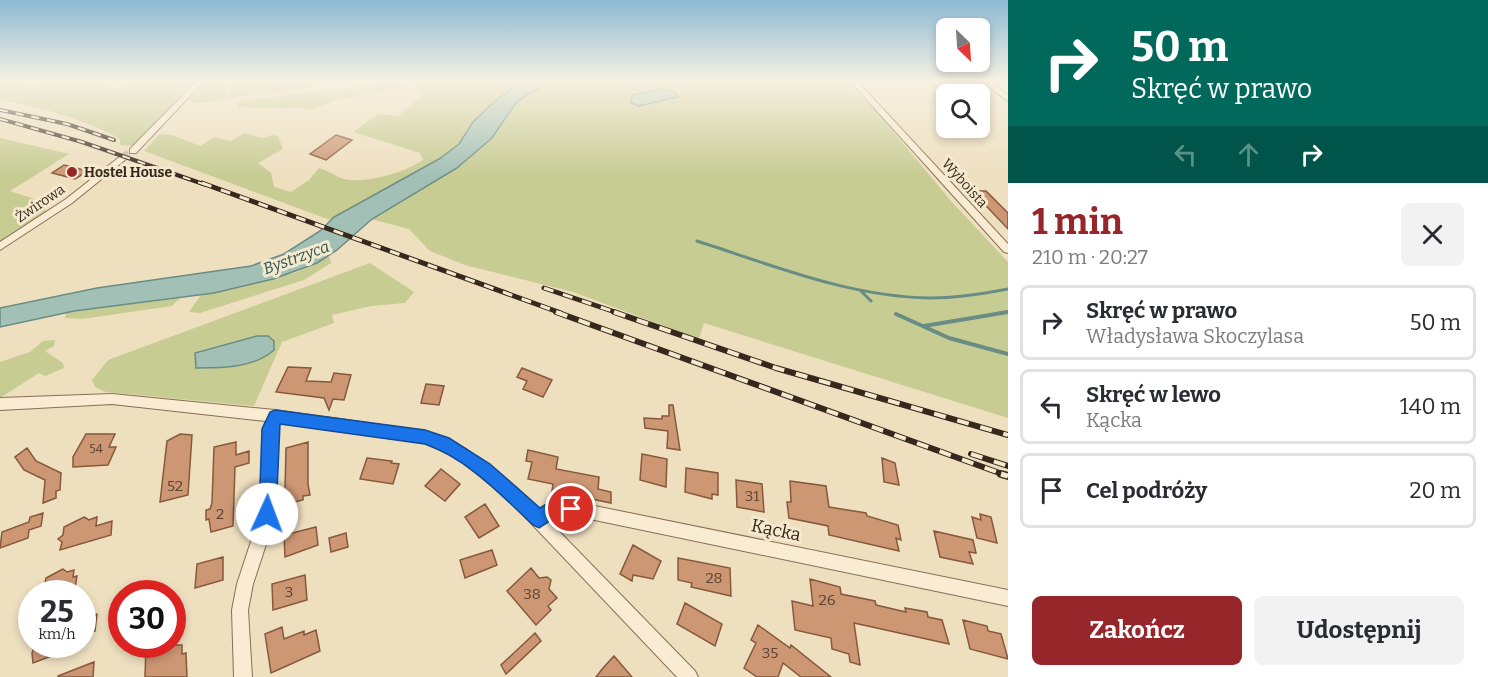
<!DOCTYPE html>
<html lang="pl">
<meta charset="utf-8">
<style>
body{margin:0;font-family:Bitter,serif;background:#f2f2f3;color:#2b2b33;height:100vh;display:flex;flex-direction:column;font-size:22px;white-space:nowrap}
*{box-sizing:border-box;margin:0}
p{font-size:20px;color:#7c7c81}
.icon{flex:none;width:33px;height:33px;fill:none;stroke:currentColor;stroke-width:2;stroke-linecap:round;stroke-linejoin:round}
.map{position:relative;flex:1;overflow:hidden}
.details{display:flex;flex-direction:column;background:#fff;width:480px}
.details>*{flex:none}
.guide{background:#00695c;color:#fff;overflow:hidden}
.needle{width:39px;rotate:155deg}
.buttons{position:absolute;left:936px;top:18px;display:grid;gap:12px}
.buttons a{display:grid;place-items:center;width:54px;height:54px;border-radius:9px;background:#fff;box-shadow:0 3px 9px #0003;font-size:30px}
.speed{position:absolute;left:18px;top:580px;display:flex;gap:12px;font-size:30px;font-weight:700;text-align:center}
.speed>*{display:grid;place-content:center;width:78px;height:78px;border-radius:50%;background:#fff;box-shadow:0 3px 9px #0003;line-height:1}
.speed small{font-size:15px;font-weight:400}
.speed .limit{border:9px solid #d22;background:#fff;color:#111}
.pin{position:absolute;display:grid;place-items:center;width:51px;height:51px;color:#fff;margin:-26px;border:3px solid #fff;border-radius:50%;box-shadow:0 2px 6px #0007}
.me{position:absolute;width:66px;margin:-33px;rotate:2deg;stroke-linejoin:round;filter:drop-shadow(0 0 4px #0008)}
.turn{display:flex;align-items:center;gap:21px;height:126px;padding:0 24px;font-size:27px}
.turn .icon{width:78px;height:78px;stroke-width:2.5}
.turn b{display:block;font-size:42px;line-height:51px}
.lanes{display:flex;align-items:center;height:57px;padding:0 24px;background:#0003;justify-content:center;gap:30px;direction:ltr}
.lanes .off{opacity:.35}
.round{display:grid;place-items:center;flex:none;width:63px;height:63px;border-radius:9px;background:#f2f2f3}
.head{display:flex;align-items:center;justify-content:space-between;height:102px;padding:0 24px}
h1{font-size:36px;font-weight:700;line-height:45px;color:#96262a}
.action{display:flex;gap:12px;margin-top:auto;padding:12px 24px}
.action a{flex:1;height:69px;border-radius:9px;background:#96262a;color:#fff;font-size:24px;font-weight:700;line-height:69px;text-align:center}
.action a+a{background:#f2f2f3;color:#2b2b33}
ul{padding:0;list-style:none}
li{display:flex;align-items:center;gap:18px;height:75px;margin:0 12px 9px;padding:0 12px;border:3px solid #e1e1e2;border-radius:9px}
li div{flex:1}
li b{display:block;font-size:22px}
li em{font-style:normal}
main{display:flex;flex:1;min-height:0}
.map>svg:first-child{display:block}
.green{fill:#c7cc93}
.water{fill:#a2c0b6;stroke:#698d84;stroke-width:1.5}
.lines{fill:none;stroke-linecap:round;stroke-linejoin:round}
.stream-far1{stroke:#698d84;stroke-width:3}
.stream{stroke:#698d84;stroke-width:4}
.building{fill:#cd9774;stroke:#86583d;stroke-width:1.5}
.minor-tunnel{stroke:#c9ba9e;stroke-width:8;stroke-dasharray:8 4;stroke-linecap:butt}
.minor-casing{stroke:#876f57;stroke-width:2}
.minor{fill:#f9ecd2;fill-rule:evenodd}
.rail-far3-casing{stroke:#36281c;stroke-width:4}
.rail-far2-casing{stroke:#36281c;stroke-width:5}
.rail-far1-casing{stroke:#36281c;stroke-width:6}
.rail-casing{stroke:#36281c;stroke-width:8}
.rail-far3{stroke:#f6e9ce;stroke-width:2;stroke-dasharray:8;stroke-linecap:butt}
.rail-far2{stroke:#f6e9ce;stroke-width:3;stroke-dasharray:10;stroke-linecap:butt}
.rail-far1{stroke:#f6e9ce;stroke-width:4;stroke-dasharray:12;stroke-linecap:butt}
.rail{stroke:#f6e9ce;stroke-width:5;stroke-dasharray:15;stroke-linecap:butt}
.route{fill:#1a73e8;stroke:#114b97;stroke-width:1.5}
.poi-dot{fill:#96262a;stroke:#f6e9ce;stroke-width:2}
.labels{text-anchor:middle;stroke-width:6;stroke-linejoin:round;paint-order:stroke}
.number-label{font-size:12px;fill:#5c4432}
.far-poi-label{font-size:14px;font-weight:bold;fill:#36281c;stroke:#f6e9ce;text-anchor:start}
.far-street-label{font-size:14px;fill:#36281c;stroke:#f6e9ce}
.near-number-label{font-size:15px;fill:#5c4432}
.water-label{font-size:16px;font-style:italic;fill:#2b5652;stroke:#f6e9ce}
.near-street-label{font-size:18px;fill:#36281c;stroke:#f6e9ce}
</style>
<main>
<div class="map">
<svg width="1008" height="677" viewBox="0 0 1008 677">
<rect width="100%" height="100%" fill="#eedfbf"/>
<path class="green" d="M 87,81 L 118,88 L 131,81 L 191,81 L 154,126 L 133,146 L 120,145 L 120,139 C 86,120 39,106 0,100 L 0,83 L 37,85 Z
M 206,81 L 224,81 L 228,99 L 198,103 L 189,100 Z
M 227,81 L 248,81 L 250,85 L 271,81 L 362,81 L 230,98 Z
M 400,81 L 522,81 L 473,122 L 459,144 L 439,159 L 330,220 L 144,151 L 160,134 L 172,135 L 200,146 L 215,137 L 230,141 L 245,133 L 262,138 L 273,135 L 278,136 L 283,149 L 258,163 L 271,173 L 274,187 L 291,192 L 309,180 L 319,168 C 327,170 333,175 341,178 C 361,186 406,172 423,160 L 420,153 L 353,132 L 379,114 L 398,116 L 423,95 L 416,85 L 340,99 L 313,109 L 238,107 L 239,101 Z
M 553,81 L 845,81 L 878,113 L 951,201 L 1008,262 L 1008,418 L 704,323 L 699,339 L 573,292 L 465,265 L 430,251 L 409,229 L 371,219 L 457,168 L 492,138 L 515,105 L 525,96 Z
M 0,138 L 69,154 L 10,191 L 43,202 L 46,211 L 0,243 Z
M 329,256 L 331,263 L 304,280 L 200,313 L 189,312 L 201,295 L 297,272 Z
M 370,263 L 414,292 L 405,303 L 371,306 L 332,315 L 334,323 L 282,342 L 254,406 L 106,392 L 95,387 L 92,380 L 108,360 Z
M 180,298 L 172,306 L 82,319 L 65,318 L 66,313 L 74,311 Z
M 55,340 L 54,346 L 45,351 L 63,363 L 64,368 L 45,376 L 39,373 L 0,398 L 0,362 L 30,352 L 43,341 Z"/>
<path class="water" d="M 522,81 L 553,81 L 525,96 L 515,104 L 492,138 L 457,168 L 372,219 L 337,250 L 317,263 L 273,279 L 214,293 L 74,311 L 0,327 L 0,308 L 97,288 L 251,266 L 284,254 L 320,231 L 334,217 L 439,159 L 459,144 L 473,122 L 495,101 Z
M 661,89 L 674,92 L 678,97 L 639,106 L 631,103 L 632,95 Z
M 257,336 L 268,336 L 274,341 L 274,350 C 254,368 222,368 196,368 L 195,353 Z"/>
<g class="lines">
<path class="stream-far1" d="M 697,241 C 772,265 850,297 930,298 C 957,298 982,294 1008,289
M 861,291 L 871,301
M 999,313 L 1008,312"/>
<path class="stream" d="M 896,314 L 949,338 L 1008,354
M 924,326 L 1008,312"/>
</g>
<path class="building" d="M 336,135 L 352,140 L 326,160 L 310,154 Z
M 64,165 L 88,171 L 75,179 L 52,173 Z
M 972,191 L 986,191 L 1008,213 L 1008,229 Z
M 288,367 L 311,368 L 306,381 L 331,382 L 334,373 L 351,375 L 344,400 L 333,399 L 329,410 L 324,398 L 276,392 Z
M 522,368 L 552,380 L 543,397 L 523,389 L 527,381 L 517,377 Z
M 426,384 L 444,386 L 439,405 L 421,403 Z
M 669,405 L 673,405 L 680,450 L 667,448 L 668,431 L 645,428 L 644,418 L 662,419 L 662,416 L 669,416 Z
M 86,434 L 115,434 L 109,447 L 116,447 L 108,465 L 73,467 L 73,457 Z
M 180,434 L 192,435 L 188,495 L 160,502 L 167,441 Z
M 236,442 L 236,455 L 249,451 L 249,463 L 235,467 L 233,526 L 211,532 L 209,519 L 206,520 L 206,510 L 210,509 L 212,503 L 214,447 Z
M 308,442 L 308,484 L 310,495 L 303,496 L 303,500 L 290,503 L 289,498 L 280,500 L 280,490 L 285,489 L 286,448 Z
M 27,448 L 36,461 L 61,473 L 60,490 L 56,491 L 56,498 L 43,503 L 45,480 L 24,470 L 15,457 Z
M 528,450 L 558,457 L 556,469 L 599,477 L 598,489 L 611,492 L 611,503 L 552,491 L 553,484 L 528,479 L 532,462 L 526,461 Z
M 642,454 L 667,459 L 666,487 L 640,480 Z
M 367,458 L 392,461 L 391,463 L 399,464 L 393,484 L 360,479 Z
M 882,458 L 895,463 L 899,485 L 884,482 Z
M 686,468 L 718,473 L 718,495 L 712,494 L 712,499 L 685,492 Z
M 441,469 L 460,484 L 445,501 L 425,486 Z
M 736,480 L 762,484 L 764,512 L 737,507 Z
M 790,481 L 826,486 L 829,507 L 866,513 L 867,516 L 898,525 L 901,540 L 896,538 L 899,551 L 829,535 L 828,526 L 789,518 L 787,502 L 791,502 Z
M 485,504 L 499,526 L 479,538 L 465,517 Z
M 43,513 L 41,526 L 29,530 L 28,538 L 0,548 L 2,532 L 29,522 L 30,517 Z
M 980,514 L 991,517 L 997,543 L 977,538 L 972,517 L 981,520 Z
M 84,517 L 89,520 L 97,517 L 96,526 L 112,521 L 111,535 L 60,550 L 62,542 L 58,539 L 63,535 L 64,527 Z
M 316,527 L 318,545 L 285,557 L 284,535 Z
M 934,531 L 973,540 L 976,553 L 969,552 L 973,564 L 940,557 Z
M 346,533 L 348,547 L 331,552 L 329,538 Z
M 633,545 L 661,561 L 653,579 L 633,575 L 632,581 L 620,574 Z
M 492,550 L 497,565 L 465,578 L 460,560 Z
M 223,557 L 223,580 L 195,588 L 197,564 Z
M 678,558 L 730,568 L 731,596 L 691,587 L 692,583 L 678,580 Z
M 531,568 L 539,578 L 547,577 L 551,580 L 549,589 L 557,598 L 548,606 L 551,610 L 536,625 L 507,591 Z
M 63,569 L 67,572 L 74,570 L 73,577 L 77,576 L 75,588 L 71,589 L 70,594 L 43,594 L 46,578 Z
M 305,575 L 307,600 L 273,610 L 272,584 Z
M 810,579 L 840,587 L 841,594 L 875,601 L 876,605 L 906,612 L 905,608 L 927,612 L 928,617 L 942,620 L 949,644 L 854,623 L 860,665 L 850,662 L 849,654 L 832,649 L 831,638 L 795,630 L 792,601 L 813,606 Z
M 685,603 L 722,624 L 715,646 L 677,624 Z
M 97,614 L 95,631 L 82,636 L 82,619 Z
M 963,620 L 987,626 L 988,631 L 1001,634 L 1008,659 L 970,649 Z
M 758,625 L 790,648 L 791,645 L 831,677 L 801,677 L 783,663 L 778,677 L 757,677 L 744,668 L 756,643 L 751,640 Z
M 282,627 L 284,639 L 304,631 L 304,635 L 316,630 L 320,651 L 271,673 L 265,634 Z
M 535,633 L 541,641 L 506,674 L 501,665 Z
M 35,645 L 78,645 L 78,646 L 33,663 L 32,653 Z
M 146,645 L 182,645 L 182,654 L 186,653 L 187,677 L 145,677 Z
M 614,656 L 632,677 L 596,677 L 603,668 Z
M 94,662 L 93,677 L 58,677 L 58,676 Z"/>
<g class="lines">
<path class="minor-tunnel" d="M 122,158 L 133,151"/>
<defs>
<path id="minor" d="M 197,81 L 204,81 L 136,153 L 130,153 L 130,149 Z
M 850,81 L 857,81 L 1008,244 L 1008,253 L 1004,252 Z
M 981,81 L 989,81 L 1008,95 L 1008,101 Z
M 122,155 L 126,158 L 125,160 L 72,203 L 0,250 L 0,242 L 66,199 Z
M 112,394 L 275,410 L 425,431 L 466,449 L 518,489 L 539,510 L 556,500 L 585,504 L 1008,590 L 1008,606 L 585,518 L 558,515 L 549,521 L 695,671 L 698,677 L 677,677 L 508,499 L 456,457 L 424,443 L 279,423 L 277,429 L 276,514 L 253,584 L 248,610 L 252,677 L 234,677 L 232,610 L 237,584 L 260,514 L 263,429 L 266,421 L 112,404 L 0,410 L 0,398 Z"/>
</defs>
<use href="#minor" class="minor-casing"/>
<use href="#minor" class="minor"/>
<defs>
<path id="rail-far3" d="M 0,110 L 67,124 L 114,140
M 0,119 L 82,142 L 206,185"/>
<path id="rail-far2" d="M 202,183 L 561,313
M 544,288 L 618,313"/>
<path id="rail-far1" d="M 556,312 L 1005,475
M 614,312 L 776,368 L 1008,435
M 971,454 L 1008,466"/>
<path id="rail" d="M 1001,474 L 1008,476"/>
</defs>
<use href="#rail-far3" class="rail-far3-casing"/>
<use href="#rail-far2" class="rail-far2-casing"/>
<use href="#rail-far1" class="rail-far1-casing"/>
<use href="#rail" class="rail-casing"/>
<use href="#rail-far3" class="rail-far3"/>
<use href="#rail-far2" class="rail-far2"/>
<use href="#rail-far1" class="rail-far1"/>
<use href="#rail" class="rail"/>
</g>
<linearGradient id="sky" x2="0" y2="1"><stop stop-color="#8cb9d4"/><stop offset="0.46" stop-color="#f7f1e2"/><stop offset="1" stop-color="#f7f1e2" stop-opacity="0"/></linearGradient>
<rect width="1008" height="176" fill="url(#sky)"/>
<path class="route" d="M 275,410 L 425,430 L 449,438 L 490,464 L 540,508 L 556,498 L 577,503 L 579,509 L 577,515 L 571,517 L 559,515 L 539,528 L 533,525 C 501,495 468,459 425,444 L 280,424 L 276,514 L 274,520 L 267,522 L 261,520 L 259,514 L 262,429 L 270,412 Z"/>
<circle class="poi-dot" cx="72" cy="172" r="6"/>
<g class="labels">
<g class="number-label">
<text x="96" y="453">54</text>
</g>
<g class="far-poi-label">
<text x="84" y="177">Hostel House</text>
</g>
<g class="far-street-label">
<text transform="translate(965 183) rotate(48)" y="5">Wyboista</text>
<text transform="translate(40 203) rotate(-34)" y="5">Żwirowa</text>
</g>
<g class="near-number-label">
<text x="175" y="491">52</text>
<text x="752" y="501">31</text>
<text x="220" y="519">2</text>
<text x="714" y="583">28</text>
<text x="289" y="597">3</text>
<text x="532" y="599">38</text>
<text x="827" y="605">26</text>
<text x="770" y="658">35</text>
</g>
<g class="water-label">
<text transform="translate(296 257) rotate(-20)" y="6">Bystrzyca</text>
</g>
<g class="near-street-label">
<text transform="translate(776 530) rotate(12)" y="6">Kącka</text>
</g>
</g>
</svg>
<div class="buttons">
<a><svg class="needle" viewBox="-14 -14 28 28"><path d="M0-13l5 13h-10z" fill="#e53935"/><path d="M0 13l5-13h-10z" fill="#7c7c81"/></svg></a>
<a><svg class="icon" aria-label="search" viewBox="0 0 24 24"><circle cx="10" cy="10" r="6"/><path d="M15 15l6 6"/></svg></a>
</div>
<div class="speed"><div>25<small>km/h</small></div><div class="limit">30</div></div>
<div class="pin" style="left:571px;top:509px;background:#d93025"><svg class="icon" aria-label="arrive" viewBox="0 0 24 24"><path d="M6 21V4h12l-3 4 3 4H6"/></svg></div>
<svg class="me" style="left:267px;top:514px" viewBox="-20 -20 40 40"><circle r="19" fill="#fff"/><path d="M0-13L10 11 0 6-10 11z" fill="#1a73e8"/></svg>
</div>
<section class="details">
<div class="guide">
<div class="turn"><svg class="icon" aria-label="right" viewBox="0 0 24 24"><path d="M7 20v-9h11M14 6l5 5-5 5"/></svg><div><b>50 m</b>Skręć w prawo</div></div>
<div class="lanes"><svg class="icon off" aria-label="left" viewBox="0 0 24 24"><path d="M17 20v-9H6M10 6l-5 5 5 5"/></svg><svg class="icon off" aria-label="ahead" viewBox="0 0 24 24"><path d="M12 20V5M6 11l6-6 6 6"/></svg><svg class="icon" aria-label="right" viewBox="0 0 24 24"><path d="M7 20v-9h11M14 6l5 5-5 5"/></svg></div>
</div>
<div class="head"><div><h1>1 min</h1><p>210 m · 20:27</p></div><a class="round"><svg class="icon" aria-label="close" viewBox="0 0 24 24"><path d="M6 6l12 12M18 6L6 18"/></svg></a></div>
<ul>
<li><svg class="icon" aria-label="right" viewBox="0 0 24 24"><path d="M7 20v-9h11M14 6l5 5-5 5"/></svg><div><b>Skręć w prawo</b><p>Władysława Skoczylasa</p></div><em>50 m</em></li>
<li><svg class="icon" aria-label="left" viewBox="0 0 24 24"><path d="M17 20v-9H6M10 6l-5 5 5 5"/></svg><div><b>Skręć w lewo</b><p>Kącka</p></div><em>140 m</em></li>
<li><svg class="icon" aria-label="arrive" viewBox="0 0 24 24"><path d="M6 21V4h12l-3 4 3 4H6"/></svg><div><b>Cel podróży</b></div><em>20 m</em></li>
</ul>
<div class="action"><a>Zakończ</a><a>Udostępnij</a></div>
</section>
</main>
